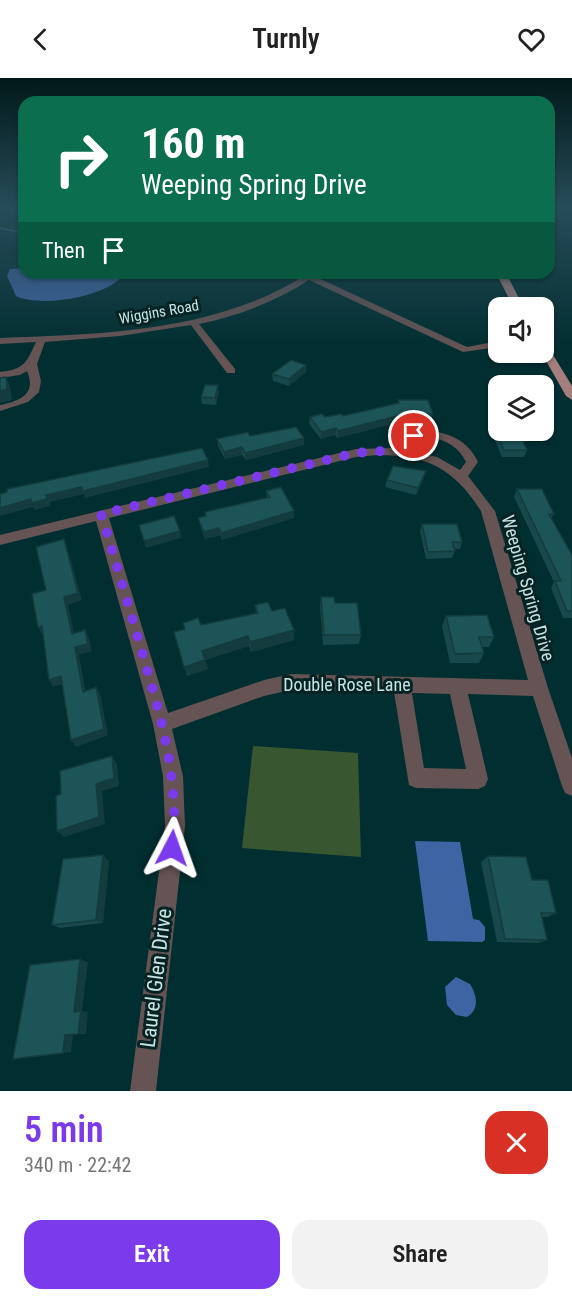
<!DOCTYPE html>
<meta charset="utf-8">
<style>
body{margin:0;font-family:"Roboto Condensed",sans-serif;background:#f2f2f2;color:#222;height:100vh;display:flex;flex-direction:column;font-size:22px;white-space:nowrap}
*{box-sizing:border-box;margin:0}
p{font-size:20px;color:#767676}
.icon{flex:none;width:33px;height:33px;fill:none;stroke:currentColor;stroke-width:2;stroke-linecap:round;stroke-linejoin:round}
.map{position:relative;height:1013px;overflow:hidden}
.side{display:flex;flex-direction:column;background:#fff;flex:1}
.side>*{flex:none}
.banner{position:absolute;left:18px;top:18px;width:537px;height:183px;border-radius:18px;box-shadow:0 2px 4px #0004;background:#0b6e4f;color:#fff;overflow:hidden}
.fabs{position:absolute;left:488px;top:219px;display:grid;gap:12px}
.fabs a{display:grid;place-items:center;width:66px;height:66px;border-radius:12px;background:#fff;box-shadow:0 2px 4px #0004;font-size:30px}
.pin{position:absolute;display:grid;place-items:center;width:51px;height:51px;color:#fff;margin:-26px;border:3px solid #fff;border-radius:50%;box-shadow:0 2px 6px #0007}
.me{position:absolute;width:66px;margin:-33px;rotate:4deg;stroke-linejoin:round;filter:drop-shadow(0 0 4px #0008)}
.turn{display:flex;align-items:center;gap:21px;height:126px;padding:0 24px;font-size:27px}
.turn .icon{width:78px;height:78px;stroke-width:2.5}
.turn b{display:block;font-size:42px;line-height:51px}
.then{display:flex;align-items:center;height:57px;padding:0 24px;background:#0003;gap:12px;font-size:22px}
.round{display:grid;place-items:center;flex:none;width:63px;height:63px;border-radius:18px;background:#f2f2f2}
.head{display:flex;align-items:center;justify-content:space-between;height:102px;padding:0 24px}
h1{font-size:36px;font-weight:600;line-height:45px;color:#7c3aed}
.action{display:flex;gap:12px;margin-top:auto;padding:12px 24px}
.action a{flex:1;height:69px;border-radius:18px;background:#7c3aed;color:#fff;font-size:24px;font-weight:600;line-height:69px;text-align:center}
.action a+a{background:#f2f2f2;color:#222}
header{display:flex;justify-content:space-between;align-items:center;height:78px;padding:0 24px;background:#fff;font-size:27px;font-weight:600}
.map>svg:first-child{display:block}
.green{fill:#385731}
.water{fill:#3e64a3}
.lines{fill:none;stroke-linecap:round;stroke-linejoin:round}
.stream{stroke:#3e64a3;stroke-width:2}
.minor{fill:#665353;fill-rule:evenodd}
.major{fill:#a57e7d;fill-rule:evenodd}
.wall{fill:#18484b}
.shaded-wall{fill:#143b3d}
.building{fill:#1c5457;stroke:#143b3d;stroke-width:1.5}
.route{stroke:#7c3aed;stroke-width:10;stroke-dasharray:0 18}
.labels{text-anchor:middle;stroke-width:6;stroke-linejoin:round;paint-order:stroke}
.far-street-label{font-size:15px;fill:#c8e3e4;stroke:#062324}
.street-label{font-size:18px;fill:#c8e3e4;stroke:#062324}
.near-street-label{font-size:21px;fill:#c8e3e4;stroke:#062324}
</style>
<header><svg class="icon" aria-label="back" viewBox="0 0 24 24"><path d="M15 5l-7 7 7 7"/></svg>Turnly<svg class="icon" aria-label="heart" viewBox="0 0 24 24"><path d="M12 20l-8-8c-3-5 5-10 8-4 3-6 11-1 8 4z"/></svg></header>
<div class="map">
<svg width="572" height="1013" viewBox="0 0 572 1013">
<rect width="100%" height="100%" fill="#012e30"/>
<path class="green" d="M 253,668 L 358,675 L 361,779 L 242,770 Z"/>
<path class="water" d="M 24,190 L 24,195 L 125,195 C 109,219 41,230 16,218 L 7,198 L 10,191 Z
M 415,763 L 460,764 L 473,841 L 479,842 L 485,849 L 485,862 L 482,864 L 428,863 Z
M 456,899 L 470,906 C 477,917 480,931 467,939 L 456,937 L 447,927 L 445,909 Z"/>
<g class="lines">
<path class="stream" d="M 0,150 L 24,155"/>
<path class="minor" d="M 309,195 L 318,195 L 314,198 L 467,269 L 498,263 L 498,269 L 463,274 L 309,202 C 275,224 238,238 199,246 L 235,291 L 235,295 L 227,295 L 191,247 L 120,258 L 45,264 L 37,286 L 41,303 L 39,314 L 28,324 L 0,333 L 0,327 C 20,323 37,316 27,293 L 20,297 L 0,300 L 0,294 C 25,291 26,285 36,264 L 0,266 L 0,260 C 106,256 217,254 309,195 Z
M 424,352 C 448,354 468,362 478,384 L 468,398 L 495,433 L 548,610 L 572,680 L 572,718 L 565,715 L 562,708 L 533,618 L 468,616 L 488,701 L 485,708 L 478,711 L 416,710 L 409,707 L 394,614 L 291,612 L 264,618 L 172,651 L 183,698 L 185,748 L 156,1013 L 130,1013 L 165,748 L 163,698 L 153,646 L 96,443 L 0,467 L 0,457 L 356,371 L 392,370 L 402,359 ZM 424,359 C 442,360 458,367 466,384 L 460,392 L 437,379 L 403,371 L 410,363 ZM 378,377 C 428,377 454,391 481,433 L 528,602 L 291,596 L 264,602 L 168,635 L 109,440 L 356,379 ZM 412,615 L 450,616 L 466,691 L 424,690 Z"/>
<path class="major" d="M 496,195 L 506,195 L 524,230 L 514,230 Z
M 543,266 L 547,267 L 572,308 L 572,322 L 566,318 L 541,274 L 543,274 Z"/>
</g>
<path class="wall" d="M 306,287 L 306,294 L 289,308 L 273,303 L 272,296 Z
M 219,314 L 216,327 L 202,326 L 201,319 Z
M 398,322 L 433,336 L 431,343 L 404,343 L 337,360 L 335,357 L 321,361 L 309,346 L 310,339 L 325,339 L 343,338 L 398,325 Z
M 496,352 L 527,372 L 524,379 L 502,379 L 494,360 Z
M 250,358 L 304,367 L 246,382 L 242,377 L 225,381 L 218,368 L 217,361 Z
M 424,400 L 416,417 L 385,409 L 387,402 Z
M 517,411 L 554,436 L 551,440 L 572,477 L 572,540 L 563,540 L 551,510 L 554,504 L 514,419 Z
M 266,413 L 294,440 L 222,462 L 220,457 L 205,461 L 200,447 L 198,440 L 205,438 L 205,434 L 267,420 Z
M 422,446 L 462,464 L 460,471 L 454,471 L 455,473 L 452,480 L 426,481 L 420,453 Z
M 321,519 L 361,557 L 359,566 L 323,567 L 320,529 Z
M 255,527 L 272,533 L 294,552 L 294,562 L 251,574 L 249,568 L 205,582 L 208,591 L 187,598 L 174,554 L 201,547 L 256,535 Z
M 446,538 L 494,559 L 489,569 L 482,569 L 484,575 L 479,585 L 450,585 L 442,548 Z
M 488,778 L 532,802 L 556,835 L 547,839 L 542,839 L 547,862 L 538,865 L 497,864 L 481,784 Z
M 109,783 L 103,845 L 60,850 L 52,847 Z"/>
<path class="shaded-wall" d="M 306,287 L 306,294 L 289,308 L 289,301 Z
M 6,299 L 10,309 L 12,322 L 0,325 L 0,313 Z
M 218,307 L 219,314 L 216,327 L 215,320 Z
M 405,336 L 404,343 L 337,360 L 338,353 Z
M 336,350 L 335,357 L 321,361 L 321,354 Z
M 304,360 L 304,367 L 246,382 L 245,375 Z
M 242,369 L 242,377 L 225,381 L 224,374 Z
M 208,382 L 209,389 L 85,420 L 84,416 L 50,424 L 50,428 L 35,432 L 33,429 L 0,438 L 0,430 L 46,417 Z
M 426,393 L 424,400 L 416,417 L 418,410 Z
M 294,433 L 294,440 L 222,462 L 221,455 Z
M 219,450 L 220,457 L 205,461 L 204,454 Z
M 180,453 L 181,460 L 146,470 L 144,463 Z
M 64,461 L 67,469 L 82,522 L 68,527 L 76,564 L 72,556 L 64,519 Z
M 42,548 L 46,555 L 42,557 L 38,549 Z
M 85,552 L 89,560 L 92,573 L 79,577 L 87,621 L 83,614 L 75,569 Z
M 294,552 L 294,562 L 251,574 L 250,564 Z
M 248,558 L 249,568 L 205,582 L 208,591 L 187,598 L 184,589 L 202,573 Z
M 61,598 L 65,605 L 53,609 L 49,602 Z
M 96,609 L 100,616 L 108,657 L 76,669 L 71,662 Z
M 112,678 L 117,686 L 119,708 L 102,713 L 105,746 L 64,759 L 57,753 L 96,706 Z
M 103,777 L 109,783 L 103,845 L 96,842 Z
M 80,881 L 88,884 L 82,933 L 88,934 L 86,956 L 78,956 L 74,934 Z
M 65,957 L 73,957 L 71,974 L 63,975 Z"/>
<path class="building" d="M 291,282 L 306,287 L 289,301 L 272,296 Z
M 6,299 L 7,311 L 0,313 L 0,300 Z
M 205,307 L 218,307 L 215,320 L 201,319 Z
M 398,322 L 428,322 L 433,336 L 405,336 L 338,353 L 336,350 L 321,354 L 310,339 L 322,336 L 325,339 L 341,336 L 343,338 L 399,325 Z
M 296,349 L 304,360 L 245,375 L 242,369 L 224,374 L 217,361 L 248,354 L 250,358 Z
M 496,352 L 518,353 L 527,372 L 504,372 Z
M 202,370 L 208,382 L 83,413 L 82,409 L 46,417 L 47,421 L 31,425 L 31,421 L 0,430 L 0,416 L 7,414 L 7,411 Z
M 393,388 L 426,393 L 418,410 L 387,402 Z
M 281,409 L 294,433 L 221,455 L 219,450 L 204,454 L 198,440 L 206,438 L 205,434 L 270,419 L 266,413 Z
M 517,411 L 542,411 L 554,436 L 549,436 L 572,477 L 572,533 L 567,533 L 555,503 L 561,503 Z
M 174,438 L 180,453 L 144,463 L 139,447 Z
M 422,446 L 457,446 L 462,464 L 452,464 L 455,473 L 428,474 Z
M 64,461 L 78,515 L 64,519 L 72,556 L 85,552 L 88,566 L 75,569 L 83,614 L 96,609 L 104,651 L 71,662 L 61,598 L 49,602 L 42,548 L 38,549 L 32,516 L 46,512 L 36,469 Z
M 321,519 L 334,519 L 335,525 L 357,525 L 361,557 L 324,557 Z
M 268,524 L 272,533 L 285,530 L 294,552 L 250,564 L 248,558 L 202,573 L 205,582 L 184,589 L 174,554 L 185,551 L 183,545 L 198,540 L 201,547 L 258,535 L 255,527 Z
M 487,537 L 494,559 L 479,559 L 484,575 L 455,576 L 446,538 Z
M 112,678 L 114,700 L 96,706 L 99,739 L 57,753 L 56,718 L 61,716 L 60,693 Z
M 103,777 L 96,842 L 52,847 L 63,781 Z
M 488,778 L 526,779 L 532,802 L 548,802 L 556,835 L 541,835 L 547,862 L 505,861 Z
M 80,881 L 74,934 L 81,933 L 78,956 L 65,957 L 63,975 L 13,981 L 30,887 Z"/>
<linearGradient id="sky" x2="0" y2="1"><stop stop-color="#01191a"/><stop offset="0.48" stop-color="#274c59"/><stop offset="1" stop-color="#274c59" stop-opacity="0"/></linearGradient>
<rect width="572" height="271" fill="url(#sky)"/>
<g class="lines">
<path class="route" d="M 172,770 C 180,705 162,643 144,581 C 130,533 116,484 101,436 L 356,375 L 396,372 L 406,361 L 414,358"/>
</g>
<g class="labels">
<g class="far-street-label">
<text transform="translate(159 234) rotate(-10)" y="5">Wiggins Road</text>
</g>
<g class="street-label">
<text transform="translate(528 510) rotate(74)" y="6">Weeping Spring Drive</text>
<text x="347" y="613">Double Rose Lane</text>
</g>
<g class="near-street-label">
<text transform="translate(156 900) rotate(-83)" y="7">Laurel Glen Drive</text>
</g>
</g>
</svg>
<div class="fabs">
<a><svg class="icon" aria-label="sound" viewBox="0 0 24 24"><path d="M4 9h4l5-4v14l-5-4H4zM17 9q2 3 0 6"/></svg></a>
<a><svg class="icon" aria-label="layers" viewBox="0 0 24 24"><path d="M12 4l9 5-9 5-9-5zM3 14l9 5 9-5"/></svg></a>
</div>
<div class="pin" style="left:414px;top:358px;background:#d93025"><svg class="icon" aria-label="arrive" viewBox="0 0 24 24"><path d="M6 21V4h12l-3 4 3 4H6"/></svg></div>
<svg class="me" style="left:172px;top:770px" viewBox="-20 -20 40 40"><path d="M0-17L14 15 0 8-14 15z" fill="#7c3aed" stroke="#fff" stroke-width="4"/></svg>
<div class="banner">
<div class="turn"><svg class="icon" aria-label="right" viewBox="0 0 24 24"><path d="M7 20v-9h11M14 6l5 5-5 5"/></svg><div><b>160 m</b>Weeping Spring Drive</div></div>
<div class="then">Then<svg class="icon" aria-label="arrive" viewBox="0 0 24 24"><path d="M6 21V4h12l-3 4 3 4H6"/></svg></div>
</div>
</div>
<section class="side">
<div class="head"><div><h1>5 min</h1><p>340 m · 22:42</p></div><a class="round" style="background:#d93025;color:#fff"><svg class="icon" aria-label="close" viewBox="0 0 24 24"><path d="M6 6l12 12M18 6L6 18"/></svg></a></div>
<div class="action"><a>Exit</a><a>Share</a></div>
</section>
